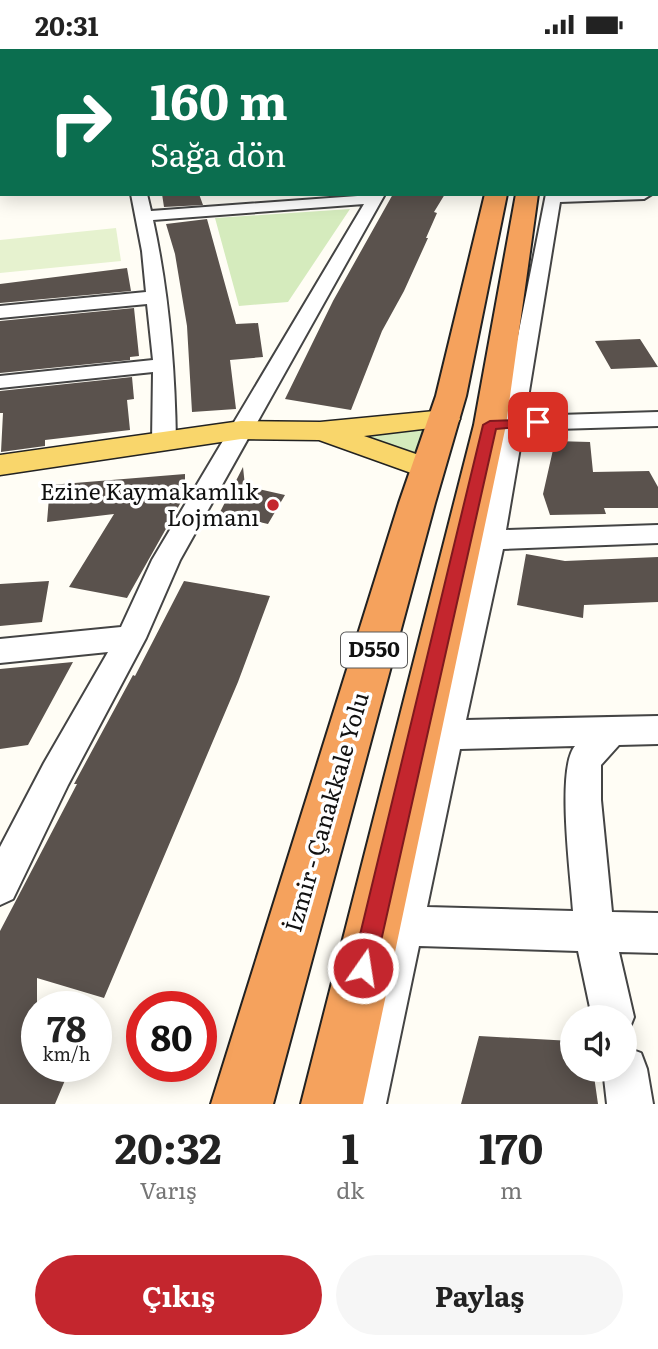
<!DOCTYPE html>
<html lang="tr">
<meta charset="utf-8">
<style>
body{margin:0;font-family:Literata,serif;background:#f6f6f6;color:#222;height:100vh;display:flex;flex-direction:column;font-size:26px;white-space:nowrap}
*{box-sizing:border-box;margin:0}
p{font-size:23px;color:#767676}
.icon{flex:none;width:38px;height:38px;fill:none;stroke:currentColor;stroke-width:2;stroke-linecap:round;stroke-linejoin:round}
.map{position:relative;height:1055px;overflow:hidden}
.panel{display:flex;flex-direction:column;background:#fff;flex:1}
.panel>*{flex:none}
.top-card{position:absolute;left:0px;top:0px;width:658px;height:147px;box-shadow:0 4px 18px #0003;background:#0b6e4f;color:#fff;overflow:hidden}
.controls{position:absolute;left:560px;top:956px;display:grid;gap:14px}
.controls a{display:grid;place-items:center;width:77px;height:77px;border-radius:50%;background:#fff;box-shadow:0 4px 18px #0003;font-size:35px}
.speed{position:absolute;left:21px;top:942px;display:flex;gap:14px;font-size:35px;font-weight:700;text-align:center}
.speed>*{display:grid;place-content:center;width:91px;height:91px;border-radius:50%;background:#fff;box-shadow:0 4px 18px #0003;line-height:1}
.speed small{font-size:18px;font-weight:400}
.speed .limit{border:10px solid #d22;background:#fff;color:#111}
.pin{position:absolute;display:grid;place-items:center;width:60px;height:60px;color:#fff;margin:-30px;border-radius:14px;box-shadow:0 4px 10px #0006}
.me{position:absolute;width:77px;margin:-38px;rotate:13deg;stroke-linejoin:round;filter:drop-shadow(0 0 5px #0008)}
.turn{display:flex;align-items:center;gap:24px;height:147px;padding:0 35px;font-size:32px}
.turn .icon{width:91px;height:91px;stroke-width:2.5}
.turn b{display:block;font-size:49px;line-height:60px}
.eta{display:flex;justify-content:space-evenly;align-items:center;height:119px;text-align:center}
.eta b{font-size:42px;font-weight:700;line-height:49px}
.button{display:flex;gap:14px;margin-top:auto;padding:14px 35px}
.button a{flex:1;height:80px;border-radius:42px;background:#c4262e;color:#fff;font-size:28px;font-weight:700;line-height:80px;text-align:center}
.button a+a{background:#f6f6f6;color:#222}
.status{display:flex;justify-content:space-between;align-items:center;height:49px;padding:0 35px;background:#fff;direction:ltr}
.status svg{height:19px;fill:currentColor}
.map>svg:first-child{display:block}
.green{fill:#d5ebbd}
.pitch{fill:#e6f2cf}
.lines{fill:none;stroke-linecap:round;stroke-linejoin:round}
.stream{fill:#3f96cf;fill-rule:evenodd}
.building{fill:#5a524d}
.minor-casing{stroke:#444;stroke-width:4}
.major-casing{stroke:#222;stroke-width:3}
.highway-casing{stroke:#222;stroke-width:4}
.minor{fill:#fff;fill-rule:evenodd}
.major{fill:#f9d66b;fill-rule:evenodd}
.highway{fill:#f5a25d;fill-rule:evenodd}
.route{fill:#c4262e;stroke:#7f191e;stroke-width:2}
.poi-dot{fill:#c4262e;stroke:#fff;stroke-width:2.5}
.labels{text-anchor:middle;stroke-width:7;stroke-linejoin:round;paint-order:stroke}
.shield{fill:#fff;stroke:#585858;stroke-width:2}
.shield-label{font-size:21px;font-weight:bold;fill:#111}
.poi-label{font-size:23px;fill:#111;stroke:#fff;text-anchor:end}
.street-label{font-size:23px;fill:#111;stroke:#fff}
</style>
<div class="status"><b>20:31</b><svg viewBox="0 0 49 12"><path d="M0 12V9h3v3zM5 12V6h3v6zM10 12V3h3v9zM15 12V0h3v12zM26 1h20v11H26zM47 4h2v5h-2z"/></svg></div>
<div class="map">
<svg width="658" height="1055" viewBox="0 0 658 1055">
<rect width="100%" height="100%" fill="#fffdf5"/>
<path class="green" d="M 350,160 L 288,253 L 239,257 L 215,169 Z
M 445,370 L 428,420 L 320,382 Z"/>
<path class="pitch" d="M 116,179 L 121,212 L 0,224 L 0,191 Z"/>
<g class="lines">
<path class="stream" d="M 656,15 L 658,15 L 658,17 L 656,17 Z
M 0,44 L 2,44 L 2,46 L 0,46 Z"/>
</g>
<path class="building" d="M 162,145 L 199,145 L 203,156 L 164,158 Z
M 393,145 L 445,145 L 434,163 L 437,164 L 426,189 L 428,189 L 404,242 L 382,282 L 351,361 L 285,350 L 333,252 Z
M 207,170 L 236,275 L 258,274 L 263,308 L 230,311 L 236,360 L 192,363 L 187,277 L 175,205 L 166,175 Z
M 127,219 L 131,242 L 0,254 L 0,235 Z
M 134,259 L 139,307 L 130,308 L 130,311 L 0,324 L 0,272 Z
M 640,290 L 658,318 L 611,320 L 595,292 Z
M 132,328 L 134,350 L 127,351 L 130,381 L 45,391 L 45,397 L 1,403 L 3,364 L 0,364 L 0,342 Z
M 555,392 L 590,393 L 593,423 L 649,422 L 658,438 L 658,459 L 604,459 L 606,465 L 550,466 L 543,445 Z
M 243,418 L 245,437 L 285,446 L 268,475 L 255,472 L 251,479 L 216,471 Z
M 185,425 L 185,446 L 127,549 L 69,538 L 114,465 L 47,473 L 50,436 Z
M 526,505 L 565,512 L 658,508 L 658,553 L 584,556 L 583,569 L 517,556 Z
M 49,532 L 42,573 L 0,577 L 0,535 Z
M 184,532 L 270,547 L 238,633 L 104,949 L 37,929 L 37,1017 L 71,1017 L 55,1055 L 0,1055 L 0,882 L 77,735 L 74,735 L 133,626 L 135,627 Z
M 73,613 L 28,696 L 0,700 L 0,620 Z
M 479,987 L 572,992 L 572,1020 L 593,1020 L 598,1055 L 461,1055 Z"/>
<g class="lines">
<defs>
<path id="minor" d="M 656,32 L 658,32 L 658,40 L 656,40 Z
M 0,59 L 2,59 L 2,67 L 0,67 Z
M 656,100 L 658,100 L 658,108 L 656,108 Z
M 131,145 L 147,145 L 151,162 L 385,145 L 180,511 L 146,589 L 68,736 L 13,850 L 0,856 L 0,798 L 44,714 L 108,603 L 0,614 L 0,590 L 121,578 L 152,511 L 364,155 L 153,171 C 169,244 175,318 176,393 L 172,398 L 156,398 L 152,393 L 153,323 L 0,339 L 0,327 L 153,311 L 147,255 L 0,269 L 0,257 L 146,243 L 142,202 Z
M 546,145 L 652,145 L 644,150 L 560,153 L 525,367 L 658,363 L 658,377 L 523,381 L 506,481 L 658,476 L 658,494 L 503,500 L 466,671 L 658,667 L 658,695 L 619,696 L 601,716 L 601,751 L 612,863 L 658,864 L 658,904 L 619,903 L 634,968 L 628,983 L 625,984 L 625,968 L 592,968 L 578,902 L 419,897 L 386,1055 L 340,1055 L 478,491 L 499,382 L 488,380 L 484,375 L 488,370 L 502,368 ZM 575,697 C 556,719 571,829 573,862 L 427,858 L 460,700 Z
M 625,998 L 641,1004 L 647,1020 L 653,1055 L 607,1055 L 603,1020 L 625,1020 Z"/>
<path id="major" d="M 329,0 L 367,0 L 328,2 Z
M 2,22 L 2,32 L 0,33 L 0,23 Z
M 445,361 L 456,364 L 460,370 L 456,376 L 364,387 L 439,413 L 444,420 L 439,427 L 428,430 L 319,391 L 241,390 L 0,426 L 0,406 L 241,372 L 320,373 Z"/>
<path id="highway" d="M 556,0 L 570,0 L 555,2 Z
M 485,145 L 507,145 L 466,347 L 435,454 L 273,1055 L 211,1055 L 399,454 L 436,347 Z
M 516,145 L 538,145 L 506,376 L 363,1055 L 301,1055 L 474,376 Z"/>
</defs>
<use href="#minor" class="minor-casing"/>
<use href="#major" class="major-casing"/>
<use href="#highway" class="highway-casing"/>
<use href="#minor" class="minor"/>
<use href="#major" class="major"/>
<use href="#highway" class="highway"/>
</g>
<path class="route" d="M 538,370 L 543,371 L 543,376 L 496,380 L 375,919 L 371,927 L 363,931 L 355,927 L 352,919 L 483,376 L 490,372 Z"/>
<circle class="poi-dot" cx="273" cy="456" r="7"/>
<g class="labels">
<rect class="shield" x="341" y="583.5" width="66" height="35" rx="5"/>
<g class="shield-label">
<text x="374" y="608">D550</text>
</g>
<g class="poi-label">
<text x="259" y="451">Ezine Kaymakamlık<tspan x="259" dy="26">Lojmanı</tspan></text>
</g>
<g class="street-label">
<text transform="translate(327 763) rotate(-74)" y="8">İzmir - Çanakkale Yolu</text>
</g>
</g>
</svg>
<div class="controls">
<a><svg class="icon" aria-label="sound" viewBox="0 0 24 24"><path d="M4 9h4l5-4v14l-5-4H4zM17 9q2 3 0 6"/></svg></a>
</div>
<div class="speed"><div>78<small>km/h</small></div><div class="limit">80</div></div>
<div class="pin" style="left:538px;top:373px;background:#d93025"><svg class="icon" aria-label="arrive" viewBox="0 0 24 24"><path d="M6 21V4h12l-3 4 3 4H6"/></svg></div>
<svg class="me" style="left:363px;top:919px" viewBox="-20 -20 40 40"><circle r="17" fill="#c4262e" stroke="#fff" stroke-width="3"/><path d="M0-11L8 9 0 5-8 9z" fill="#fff"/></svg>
<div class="top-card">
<div class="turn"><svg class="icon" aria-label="right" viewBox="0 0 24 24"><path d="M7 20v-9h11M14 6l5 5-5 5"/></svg><div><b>160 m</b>Sağa dön</div></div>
</div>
</div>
<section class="panel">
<div class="eta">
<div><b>20:32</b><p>Varış</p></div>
<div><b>1</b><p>dk</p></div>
<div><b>170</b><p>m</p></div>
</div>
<div class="button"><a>Çıkış</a><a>Paylaş</a></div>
</section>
